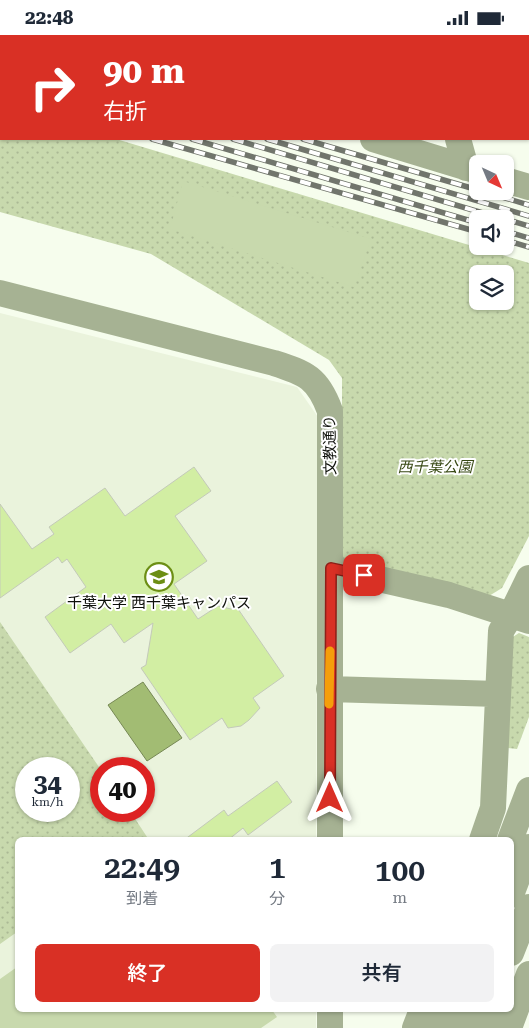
<!DOCTYPE html>
<html lang="ja">
<meta charset="utf-8">
<style>
body{margin:0;font-family:"Roboto Serif","Noto Sans JP",serif;background:#f2f2f3;color:#1f2937;height:100vh;display:flex;flex-direction:column;font-size:19px;white-space:nowrap}
*{box-sizing:border-box;margin:0}
p{font-size:16px;color:#747a83}
.icon{flex:none;width:28px;height:28px;fill:none;stroke:currentColor;stroke-width:2;stroke-linecap:round;stroke-linejoin:round}
.map{position:relative;flex:1;overflow:hidden}
.drawer{position:absolute;left:15px;top:802px;width:499px;height:175px;display:flex;flex-direction:column;background:#fff;border-radius:8px;box-shadow:0 1px 4px #0004}
.drawer>*{flex:none}
.banner{position:absolute;left:0px;top:0px;width:530px;height:105px;box-shadow:0 1px 4px #0004;background:#d93025;color:#fff;overflow:hidden}
.needle{width:32px;rotate:136deg}
.fabs{position:absolute;left:469px;top:120px;display:grid;gap:10px}
.fabs a{display:grid;place-items:center;width:45px;height:45px;border-radius:8px;background:#fff;box-shadow:0 1px 4px #0004;font-size:25px}
.speed{position:absolute;left:15px;top:722px;display:flex;gap:10px;font-size:25px;font-weight:700;text-align:center}
.speed>*{display:grid;place-content:center;width:65px;height:65px;border-radius:50%;background:#fff;box-shadow:0 1px 4px #0004;line-height:1}
.speed small{font-size:12px;font-weight:400}
.speed .limit{border:8px solid #d22;background:#fff;color:#111}
.pin{position:absolute;display:grid;place-items:center;width:42px;height:42px;color:#fff;margin:-21px;border-radius:10px;box-shadow:0 2px 8px #0006}
.me{position:absolute;width:55px;margin:-28px;rotate:0deg;stroke-linejoin:round;filter:drop-shadow(0 0 4px #0008)}
.turn{display:flex;align-items:center;gap:18px;height:105px;padding:0 20px;font-size:22px}
.turn .icon{width:65px;height:65px;stroke-width:2.5}
.turn b{display:block;font-size:35px;line-height:42px}
.eta{display:flex;justify-content:space-evenly;align-items:center;height:85px;text-align:center}
.eta b{font-size:30px;font-weight:600;line-height:35px}
.action{display:flex;gap:10px;margin-top:auto;padding:10px 20px}
.action a{flex:1;height:58px;border-radius:8px;background:#d93025;color:#fff;font-size:20px;font-weight:600;line-height:58px;text-align:center}
.action a+a{background:#f2f2f3;color:#1f2937}
.status{display:flex;justify-content:space-between;align-items:center;height:35px;padding:0 25px;background:#fff;direction:ltr}
.status svg{height:14px;fill:currentColor}
.map>svg:first-child{display:block}
.built{fill:#eaf3dc;fill-rule:evenodd}
.grass{fill:url(#grass-dots);fill-rule:evenodd}
.pitch{fill:#c8d9ad}
.water{fill:#a2bc73;stroke:#768854}
.building{fill:#d2eea3;stroke:#c3c9b9}
.lines{fill:none;stroke-linecap:round;stroke-linejoin:round}
.minor{stroke:#a6b293;stroke-width:26}
.rail-casing{stroke:#71756c;stroke-width:5.5}
.rail{stroke:#fff;stroke-width:4;stroke-dasharray:11;stroke-linecap:butt}
.route-casing{stroke:#8d1f18;stroke-width:12}
.route{stroke:#d93025;stroke-width:9}
.slow{stroke:#f59e0b;stroke-width:9}
.labels{text-anchor:middle;stroke-width:4;stroke-linejoin:round;paint-order:stroke}
.street-label{font-size:15px;fill:#0e100b;stroke:#fff}
.park-label{font-size:15px;font-style:italic;fill:#384914;stroke:#fff}
.poi-label{font-size:15px;fill:#0e100b;stroke:#fff}
</style>
<div class="status"><b>22:48</b><svg viewBox="0 0 49 12"><path d="M0 12V9h3v3zM5 12V6h3v6zM10 12V3h3v9zM15 12V0h3v12zM26 1h20v11H26zM47 4h2v5h-2z"/></svg></div>
<div class="map">
<svg width="529" height="993" viewBox="0 0 529 993">
<defs>
<pattern id="grass-dots" width="8" height="8" patternUnits="userSpaceOnUse" patternTransform="scale(1.25)"><rect width="8" height="8" fill="#c8d9ad"/><path d="M2 2h.1M6 6h.1" fill="none" stroke="#abb994" stroke-width="1.8" stroke-linecap="round"/></pattern>
</defs>
<rect width="100%" height="100%" fill="#f6fded"/>
<path class="built" d="M 0,278 L 297,352 L 318,382 L 316,805 L 18,805 L 18,975 L 316,975 L 316,993 L 0,993 ZM 26,734 L 69,734 L 69,776 L 26,776 ZM 101,734 L 144,734 L 144,776 L 101,776 Z"/>
<path class="grass" d="M 0,69 L 1,104 L 116,104 L 529,228 L 529,501 L 502,553 L 489,561 L 342,526 L 342,343 L 329,325 L 151,219 L 0,177 ZM 478,239 L 505,239 L 505,266 L 478,266 Z
M 0,587 L 101,735 L 101,776 L 130,776 L 149,805 L 18,805 L 17,897 L 0,909 ZM 26,734 L 69,734 L 69,776 L 26,776 Z
M 519,598 L 529,602 L 529,682 L 517,714 L 500,712 L 503,608 Z"/>
<path class="pitch" d="M 183,146 L 371,204 L 354,252 L 170,194 Z
M 17,932 L 18,975 L 272,975 L 277,982 L 261,993 L 0,993 L 0,944 Z"/>
<path class="water" d="M 143,647 L 182,703 L 147,726 L 108,670 Z"/>
<path class="building" d="M 194,432 L 211,456 L 175,481 L 207,526 L 174,549 L 198,584 L 218,571 L 231,574 L 236,571 L 284,641 L 253,663 L 260,673 L 249,685 L 241,691 L 228,693 L 222,683 L 190,705 L 141,633 L 146,630 L 153,588 L 124,608 L 111,589 L 70,618 L 45,582 L 86,552 L 67,524 L 62,528 L 58,522 L 0,563 L 0,469 L 32,514 L 54,499 L 49,492 L 105,453 L 125,481 Z
M 277,746 L 292,767 L 248,800 L 243,793 L 228,805 L 184,805 L 224,775 L 228,781 Z"/>
<g class="lines">
<path class="minor" d="M 14,0 L 18,1
M 328,0 L 328,1
M 440,0 L 440,1
M 127,1 L 127,0
M 373,104 L 478,136
M 458,104 L 466,133
M 505,145 L 529,152
M 0,258 L 274,328 C 306,338 318,343 330,376 L 330,805
M 331,533 L 449,560 L 529,586
M 329,654 L 498,659
M 482,805 L 493,773 L 501,596 L 511,580 L 529,543
M 510,805 L 529,755
M 511,860 L 529,812
M 511,918 L 529,872
M 330,993 L 330,975
M 415,993 L 422,975
M 441,993 L 447,975
M 466,993 L 472,975
M 486,993 L 492,975
M 509,993 L 529,939"/>
<defs>
<path id="rail" d="M 0,17 L 1,18
M 0,26 L 1,27
M 0,39 L 1,39
M 0,50 L 1,51
M 0,62 L 1,62
M 152,104 L 478,197
M 192,104 L 478,188
M 233,104 L 503,184
M 267,104 L 529,181
M 303,104 L 478,155
M 482,156 L 529,170
M 505,184 L 529,191
M 505,196 L 529,203
M 505,205 L 529,212"/>
</defs>
<use href="#rail" class="rail-casing"/>
<use href="#rail" class="rail"/>
</g>
<g class="lines">
<defs>
<path id="route" d="M 330,763 L 331,533 L 364,540"/>
</defs>
<use href="#route" class="route-casing"/>
<use href="#route" class="route"/>
<path class="slow" d="M 329,669 L 330,616"/>
</g>
<defs>
<symbol id="university-ring" viewBox="-11 -11 22 22"><circle r="9.5" fill="#fff" stroke="#6c8e14" stroke-width="1.5"/><path d="M0-5L7-2L0 1L-7-2ZM-4 1L0 2.5L4 1V4Q0 6-4 4Z" fill="#6c8e14"/></symbol>
</defs>
<g fill-rule="evenodd">
<use href="#university-ring" x="143" y="526" width="32" height="32"/>
</g>
<g class="labels">
<g class="street-label">
<text transform="translate(330 410) rotate(-91)" y="5">文教通り</text>
</g>
<g class="park-label">
<text x="435" y="437">西千葉公園</text>
</g>
<g class="poi-label">
<text x="159" y="573">千葉大学 西千葉キャンパス</text>
</g>
</g>
</svg>
<div class="fabs">
<a><svg class="needle" viewBox="-14 -14 28 28"><path d="M0-13l5 13h-10z" fill="#e53935"/><path d="M0 13l5-13h-10z" fill="#747a83"/></svg></a>
<a><svg class="icon" aria-label="sound" viewBox="0 0 24 24"><path d="M4 9h4l5-4v14l-5-4H4zM17 9q2 3 0 6"/></svg></a>
<a><svg class="icon" aria-label="layers" viewBox="0 0 24 24"><path d="M12 4l9 5-9 5-9-5zM3 14l9 5 9-5"/></svg></a>
</div>
<div class="speed"><div>34<small>km/h</small></div><div class="limit">40</div></div>
<div class="pin" style="left:364px;top:540px;background:#d93025"><svg class="icon" aria-label="arrive" viewBox="0 0 24 24"><path d="M6 21V4h12l-3 4 3 4H6"/></svg></div>
<svg class="me" style="left:330px;top:763px" viewBox="-20 -20 40 40"><path d="M0-17L14 15 0 8-14 15z" fill="#d93025" stroke="#fff" stroke-width="4"/></svg>
<div class="banner">
<div class="turn"><svg class="icon" aria-label="right" viewBox="0 0 24 24"><path d="M7 20v-9h11M14 6l5 5-5 5"/></svg><div><b>90 m</b>右折</div></div>
</div>
<section class="drawer">
<div class="eta">
<div><b>22:49</b><p>到着</p></div>
<div><b>1</b><p>分</p></div>
<div><b>100</b><p>m</p></div>
</div>
<div class="action"><a>終了</a><a>共有</a></div>
</section>
</div>
